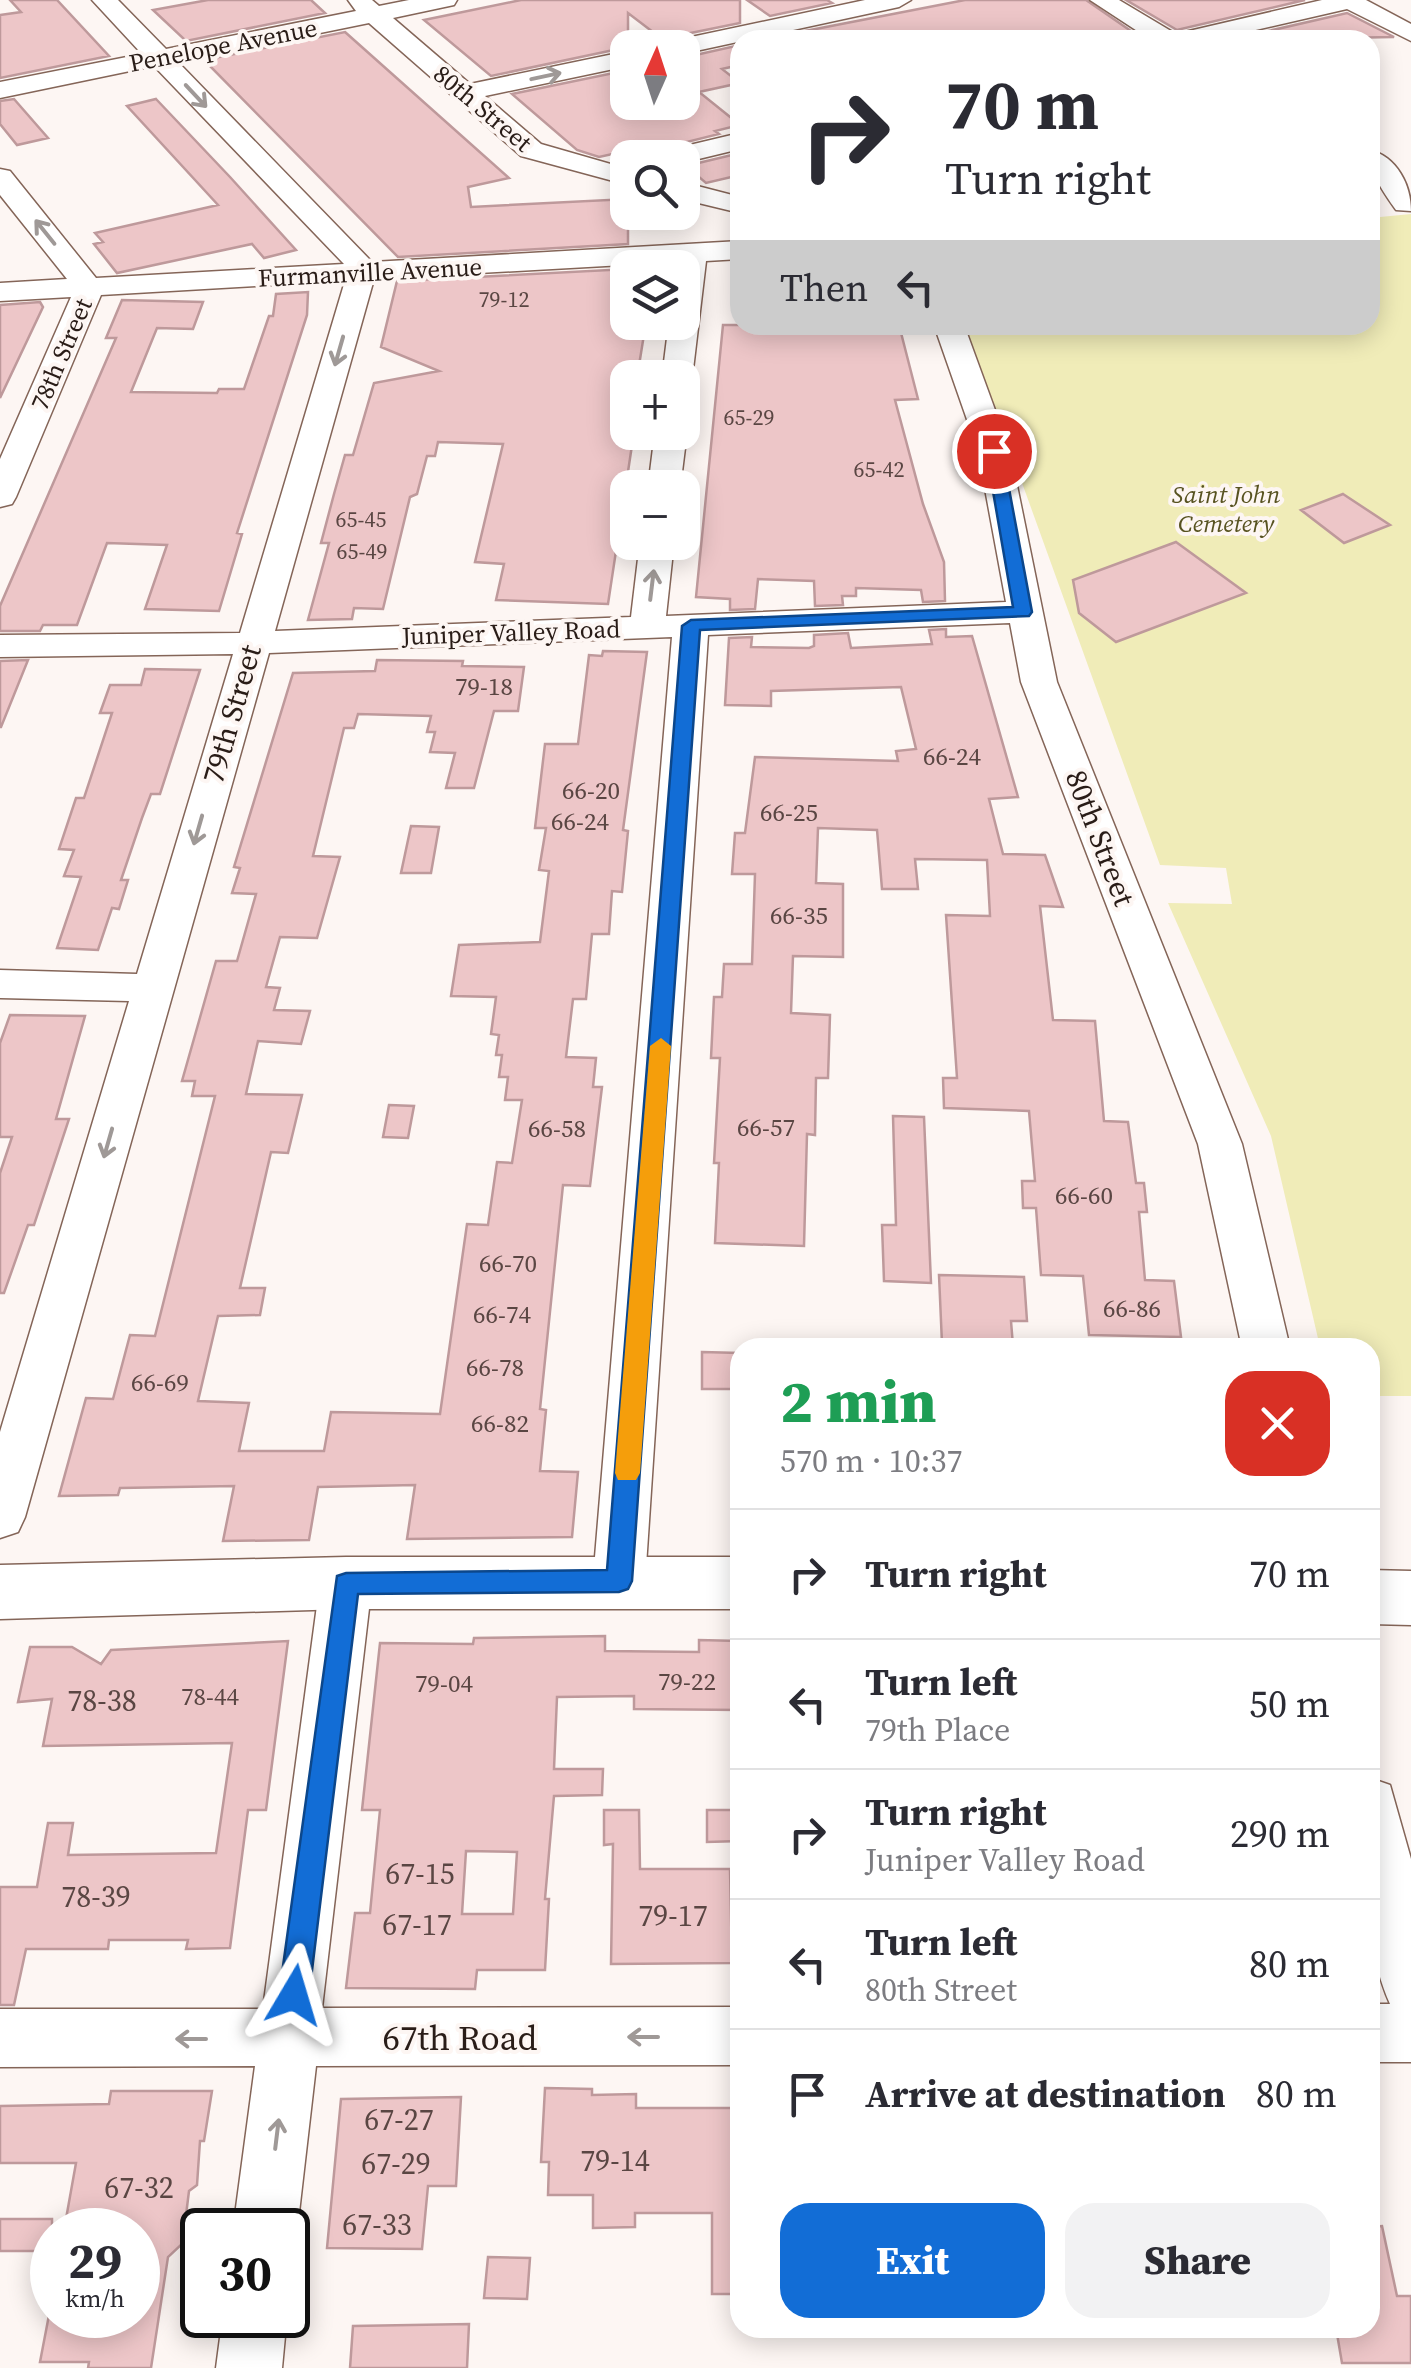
<!DOCTYPE html>
<meta charset="utf-8">
<style>
body{margin:0;font-family:"Source Serif 4",serif;background:#f2f2f3;color:#2b2b33;height:100vh;display:flex;flex-direction:column;font-size:38px;white-space:nowrap}
*{box-sizing:border-box;margin:0}
p{font-size:32px;color:#7c7c81}
.icon{flex:none;width:55px;height:55px;fill:none;stroke:currentColor;stroke-width:2;stroke-linecap:round;stroke-linejoin:round}
.map{position:relative;flex:1;overflow:hidden}
.side{position:absolute;left:730px;top:1338px;width:650px;height:1000px;display:flex;flex-direction:column;background:#fff;border-radius:30px;box-shadow:0 5px 25px #0003}
.side>*{flex:none}
.top-card{position:absolute;left:730px;top:30px;width:650px;height:305px;border-radius:30px;box-shadow:0 5px 25px #0003;background:#fff;color:#2b2b33;overflow:hidden}
.needle{width:65px;rotate:3deg}
.fabs{position:absolute;left:610px;top:30px;display:grid;gap:20px}
.fabs a{display:grid;place-items:center;width:90px;height:90px;border-radius:20px;background:#fff;box-shadow:0 5px 25px #0003;font-size:50px}
.speed{position:absolute;left:30px;top:2208px;display:flex;gap:20px;font-size:50px;font-weight:700;text-align:center}
.speed>*{display:grid;place-content:center;width:130px;height:130px;border-radius:50%;background:#fff;box-shadow:0 5px 25px #0003;line-height:1}
.speed small{font-size:25px;font-weight:400}
.speed .limit{border:5px solid #111;border-radius:15px;background:#fff;color:#111}
.pin{position:absolute;display:grid;place-items:center;width:85px;height:85px;color:#fff;margin:-42px;border:5px solid #fff;border-radius:50%;box-shadow:0 2px 10px #0007}
.me{position:absolute;width:110px;margin:-55px;rotate:7deg;stroke-linejoin:round;filter:drop-shadow(0 0 8px #0008)}
.turn{display:flex;align-items:center;gap:35px;height:210px;padding:0 50px;font-size:45px}
.turn .icon{width:130px;height:130px;stroke-width:2.5}
.turn b{display:block;font-size:70px;line-height:85px}
.then{display:flex;align-items:center;height:95px;padding:0 50px;background:#0003;gap:20px;font-size:38px}
.round{display:grid;place-items:center;flex:none;width:105px;height:105px;border-radius:30px;background:#f2f2f3}
.head{display:flex;align-items:center;justify-content:space-between;height:170px;padding:0 50px}
h1{font-size:60px;font-weight:800;line-height:75px;color:#1e9e55}
.action{display:flex;gap:20px;margin-top:auto;padding:20px 50px}
.action a{flex:1;height:115px;border-radius:30px;background:#126dd6;color:#fff;font-size:40px;font-weight:800;line-height:115px;text-align:center}
.action a+a{background:#f2f2f3;color:#2b2b33}
ul{padding:0;list-style:none}
li{display:flex;align-items:center;gap:30px;height:130px;padding:0 50px;border-top:2px solid #e1e1e2}
li div{flex:1}
li b{display:block;font-size:38px}
li em{font-style:normal}
.map>svg:first-child{display:block}
.green{fill:#f0ecb8}
.building{fill:#edc6c8;stroke:#be999b;stroke-width:2.5;fill-rule:evenodd}
.lines{fill:none;stroke-linecap:round;stroke-linejoin:round}
.minor-casing{stroke:#846558;stroke-width:3}
.major-casing{stroke:#846558;stroke-width:3}
.minor{fill:#fff;fill-rule:evenodd}
.major{fill:#fff;fill-rule:evenodd}
.oneway{stroke:#9f9997}
.route{fill:#126dd6;stroke:#0c478b;stroke-width:2.5}
.slow{fill:#f59e0b}
.labels{text-anchor:middle;stroke-width:8;stroke-linejoin:round;paint-order:stroke}
.far-number-label{font-size:22px;fill:#5a4643}
.far-street-label{font-size:25px;fill:#291c17;stroke:#fdf6f3}
.far-park-label{font-size:25px;font-style:italic;fill:#575220;stroke:#fdf6f3}
.number-label{font-size:25px;fill:#5a4643}
.street-label{font-size:30px;fill:#291c17;stroke:#fdf6f3}
.near-number-label{font-size:30px;fill:#5a4643}
.near-street-label{font-size:35px;fill:#291c17;stroke:#fdf6f3}
</style>
<div class="map">
<svg width="1411" height="2368" viewBox="0 0 1411 2368">
<rect width="100%" height="100%" fill="#fdf6f3"/>
<path class="green" d="M 1411,214 L 1411,1396 L 1370,1396 L 1370,1348 L 1320,1347 L 1271,1136 L 1168,903 L 1232,904 L 1226,868 L 1160,865 L 965,325 L 1370,325 L 1370,218 Z"/>
<path class="building" d="M 10,0 L 57,0 L 109,56 L 0,78 L 0,15 L 21,12 Z
M 208,0 L 311,0 L 325,13 L 186,41 L 153,10 Z
M 521,0 L 740,0 L 740,23 L 676,36 L 666,42 L 628,13 L 628,47 L 491,76 L 424,20 Z
M 747,0 L 827,0 L 832,3 L 770,16 Z
M 965,0 L 1086,0 L 1144,40 L 804,40 L 795,33 Z
M 1126,0 L 1305,0 L 1177,30 Z
M 1347,13 L 1394,37 L 1229,40 Z
M 345,32 L 509,178 L 468,187 L 471,207 L 628,199 L 628,244 L 398,257 L 204,60 Z
M 740,45 L 740,65 L 722,69 L 740,83 L 699,92 L 740,125 L 715,131 L 719,134 L 663,148 L 658,144 L 599,157 L 577,150 L 512,94 L 628,70 L 628,102 L 682,102 L 682,58 Z
M 14,99 L 48,138 L 17,145 L 0,124 L 0,101 Z
M 156,99 L 230,177 L 296,250 L 264,258 L 252,244 L 117,273 L 94,244 L 103,242 L 95,233 L 218,205 L 127,106 Z
M 740,153 L 740,175 L 706,183 L 686,166 Z
M 628,269 L 628,322 L 646,322 L 637,378 L 628,378 L 628,432 L 634,432 L 608,604 L 496,600 L 504,564 L 475,562 L 503,444 L 438,442 L 435,456 L 427,456 L 417,494 L 410,497 L 383,609 L 354,608 L 352,619 L 308,620 L 329,543 L 321,543 L 334,494 L 345,455 L 353,455 L 374,383 L 439,371 L 381,347 L 397,281 Z
M 308,292 L 307,315 L 237,533 L 242,534 L 219,611 L 145,609 L 167,545 L 107,543 L 77,625 L 43,625 L 40,631 L 0,631 L 0,606 L 116,338 L 106,338 L 122,300 L 203,302 L 193,329 L 157,328 L 131,392 L 217,393 L 219,389 L 244,389 L 269,316 L 273,316 L 276,294 Z
M 40,302 L 43,307 L 0,398 L 0,305 Z
M 723,325 L 899,325 L 918,399 L 895,400 L 923,504 L 944,562 L 945,601 L 923,602 L 921,590 L 856,588 L 856,596 L 842,596 L 843,605 L 815,606 L 814,581 L 758,579 L 755,609 L 730,610 L 730,599 L 696,597 Z
M 1343,494 L 1390,525 L 1344,543 L 1301,510 Z
M 1176,542 L 1246,593 L 1116,642 L 1079,613 L 1073,580 Z
M 946,629 L 946,637 L 972,636 L 1018,797 L 989,799 L 1003,854 L 1045,855 L 1063,907 L 1040,906 L 1053,1020 L 1095,1021 L 1104,1121 L 1128,1122 L 1136,1183 L 1144,1183 L 1147,1212 L 1139,1212 L 1145,1280 L 1174,1281 L 1181,1337 L 1089,1335 L 1083,1276 L 1041,1275 L 1036,1208 L 1023,1208 L 1022,1181 L 1035,1181 L 1029,1111 L 944,1108 L 943,1078 L 957,1078 L 946,915 L 990,916 L 987,860 L 915,859 L 918,889 L 882,889 L 877,830 L 818,828 L 816,883 L 843,884 L 843,957 L 793,956 L 791,1013 L 830,1015 L 828,1078 L 816,1078 L 815,1135 L 807,1134 L 804,1246 L 715,1243 L 719,1163 L 714,1163 L 720,1058 L 711,1058 L 714,997 L 722,997 L 724,964 L 752,964 L 755,874 L 732,874 L 735,833 L 745,833 L 755,757 L 898,761 L 896,751 L 916,749 L 901,687 L 771,691 L 771,706 L 725,705 L 729,638 L 752,637 L 751,647 L 809,648 L 814,646 L 814,635 L 848,633 L 851,648 L 932,644 L 929,630 Z
M 603,651 L 647,652 L 623,830 L 628,831 L 622,892 L 612,891 L 609,934 L 592,934 L 586,999 L 573,999 L 566,1057 L 596,1058 L 593,1087 L 602,1087 L 590,1186 L 563,1185 L 540,1409 L 546,1410 L 540,1471 L 578,1472 L 572,1537 L 407,1539 L 415,1485 L 318,1487 L 309,1540 L 223,1541 L 234,1486 L 120,1488 L 118,1495 L 59,1496 L 86,1398 L 113,1399 L 130,1335 L 155,1336 L 215,1096 L 192,1096 L 195,1081 L 182,1081 L 216,961 L 237,961 L 256,894 L 232,893 L 240,868 L 234,867 L 293,673 L 375,671 L 377,660 L 463,661 L 462,666 L 524,667 L 518,711 L 494,711 L 474,788 L 446,788 L 455,753 L 430,752 L 435,732 L 427,732 L 431,716 L 358,714 L 354,728 L 344,728 L 313,856 L 340,857 L 317,938 L 280,937 L 266,987 L 280,988 L 274,1010 L 310,1011 L 301,1044 L 258,1041 L 246,1094 L 302,1095 L 288,1153 L 271,1152 L 240,1288 L 265,1288 L 260,1315 L 218,1316 L 198,1401 L 249,1403 L 239,1451 L 324,1451 L 331,1412 L 440,1414 L 467,1224 L 488,1225 L 497,1162 L 512,1163 L 522,1100 L 505,1100 L 508,1077 L 499,1077 L 502,1055 L 496,1055 L 499,1035 L 491,1034 L 496,997 L 451,996 L 459,945 L 540,942 L 549,871 L 539,870 L 546,828 L 535,828 L 545,744 L 578,744 L 589,655 L 602,656 Z
M 28,660 L 1,727 L 0,727 L 0,661 Z
M 145,669 L 200,670 L 160,794 L 151,794 L 142,818 L 121,880 L 128,880 L 119,909 L 112,908 L 98,950 L 57,948 L 81,877 L 64,876 L 74,850 L 59,849 L 76,798 L 84,798 L 112,713 L 100,713 L 110,685 L 141,685 Z
M 411,826 L 439,827 L 431,873 L 401,873 Z
M 10,1015 L 85,1016 L 56,1119 L 69,1119 L 34,1225 L 28,1225 L 4,1293 L 0,1293 L 0,1173 L 12,1137 L 0,1137 L 0,1043 Z
M 389,1105 L 414,1106 L 408,1138 L 383,1137 Z
M 893,1116 L 924,1117 L 931,1283 L 884,1281 L 882,1225 L 896,1225 Z
M 939,1275 L 1024,1277 L 1027,1321 L 1011,1321 L 1013,1346 L 942,1344 Z
M 702,1352 L 740,1353 L 740,1389 L 702,1389 Z
M 605,1636 L 605,1651 L 699,1652 L 699,1640 L 740,1641 L 740,1710 L 634,1709 L 634,1696 L 557,1697 L 554,1769 L 603,1769 L 602,1795 L 554,1796 L 545,1899 L 549,1899 L 545,1970 L 477,1970 L 475,1989 L 346,1988 L 355,1913 L 370,1913 L 380,1810 L 362,1810 L 380,1643 L 473,1644 L 474,1638 ZM 466,1851 L 517,1852 L 513,1914 L 462,1914 Z
M 288,1641 L 266,1810 L 248,1810 L 230,1948 L 186,1949 L 188,1940 L 109,1940 L 108,1949 L 26,1949 L 14,2005 L 0,2005 L 0,1887 L 37,1887 L 48,1823 L 73,1823 L 68,1855 L 216,1853 L 232,1743 L 43,1746 L 52,1699 L 18,1702 L 30,1647 L 72,1647 L 101,1664 L 111,1650 Z
M 604,1810 L 639,1810 L 640,1869 L 730,1869 L 732,1963 L 611,1964 L 613,1844 L 604,1845 Z
M 707,1810 L 740,1810 L 740,1841 L 707,1842 Z
M 545,2088 L 592,2089 L 592,2095 L 636,2094 L 636,2108 L 740,2108 L 740,2294 L 712,2294 L 712,2213 L 635,2213 L 635,2227 L 593,2228 L 593,2195 L 548,2195 L 549,2162 L 541,2162 Z
M 111,2091 L 212,2091 L 204,2141 L 200,2141 L 197,2185 L 189,2191 L 185,2223 L 200,2227 L 168,2257 L 151,2368 L 88,2368 L 89,2362 L 40,2362 L 49,2315 L 138,2315 L 138,2230 L 64,2230 L 76,2163 L 0,2163 L 0,2106 L 109,2104 Z
M 461,2097 L 456,2186 L 428,2186 L 422,2249 L 327,2248 L 341,2099 Z
M 0,2219 L 52,2219 L 52,2251 L 0,2251 Z
M 1382,2226 L 1397,2296 L 1411,2296 L 1411,2363 L 1342,2363 L 1336,2328 L 1370,2328 L 1370,2227 Z
M 488,2257 L 530,2258 L 527,2299 L 484,2298 Z
M 469,2324 L 467,2368 L 350,2368 L 353,2326 Z"/>
<g class="lines">
<defs>
<path id="minor" d="M 92,0 L 118,0 L 166,49 L 356,11 L 348,0 L 372,0 L 379,6 L 409,0 L 457,0 L 454,5 L 393,18 L 470,84 L 628,51 L 628,66 L 485,96 L 541,144 L 628,169 L 628,185 L 521,156 L 369,23 L 178,62 L 372,262 L 740,241 L 740,259 L 706,261 L 692,378 L 682,386 L 682,378 L 662,378 L 669,322 L 682,322 L 682,268 L 677,268 L 677,262 L 374,279 L 275,631 L 631,617 L 640,542 L 674,542 L 666,616 L 1006,602 L 978,451 L 934,325 L 964,325 L 1010,451 L 1057,682 L 1242,1144 L 1290,1348 L 1242,1348 L 1198,1144 L 1021,682 L 1010,623 L 708,635 L 645,1581 L 637,1596 L 619,1603 L 601,1596 L 593,1581 L 672,637 L 269,653 L 25,1517 L 18,1532 L 0,1538 L 0,1432 L 129,1001 L 0,998 L 0,970 L 137,974 L 233,654 L 0,657 L 0,635 L 240,633 L 345,281 L 101,295 L 16,497 L 12,504 L 0,507 L 0,459 L 71,297 L 0,301 L 0,283 L 67,279 L 0,195 L 0,169 L 10,171 L 96,278 L 344,264 L 154,66 L 0,98 L 0,82 L 142,54 Z
M 865,0 L 911,0 L 899,7 L 682,54 L 682,48 L 665,48 L 677,40 Z
M 1090,0 L 1119,0 L 1176,34 L 1322,0 L 1366,0 L 1411,24 L 1411,41 L 1347,9 L 1212,40 L 1151,40 Z
M 740,133 L 740,149 L 682,163 L 682,158 L 657,158 L 660,152 Z
M 1370,150 C 1397,157 1411,185 1411,211 L 1396,210 C 1382,190 1370,174 1370,150 Z
M 682,182 L 740,197 L 740,213 L 682,199 Z
M 682,426 L 687,432 L 680,488 L 648,488 L 655,432 L 682,432 Z
M 346,1561 L 364,1568 L 372,1583 L 322,2008 L 740,2007 L 740,2065 L 316,2066 L 297,2230 L 288,2252 L 288,2230 L 233,2230 L 255,2066 L 0,2067 L 0,2009 L 263,2009 L 320,1583 L 328,1568 Z
M 1370,1778 L 1390,1785 L 1411,1859 L 1411,2062 L 1370,2062 L 1370,2004 L 1390,2004 C 1359,1935 1370,1853 1370,1778 Z
M 223,2315 L 287,2315 L 282,2368 L 216,2368 Z"/>
<path id="major" d="M 346,1557 L 740,1557 L 740,1609 L 346,1609 L 0,1619 L 0,1565 Z
M 1370,1570 L 1411,1571 L 1411,1625 L 1370,1624 Z"/>
</defs>
<use href="#minor" class="minor-casing"/>
<use href="#major" class="major-casing"/>
<use href="#minor" class="minor"/>
<use href="#major" class="major"/>
</g>
<defs><path id="oneway-shaft" d="M-6 0H5M1.5-3L5.5 0L1.5 3" fill="none" stroke-width="1.6" stroke-linecap="round" stroke-linejoin="round" transform="scale(2.5)"/></defs>
<g class="oneway">
<use href="#oneway-shaft" transform="translate(546 76) rotate(-12)"/>
<use href="#oneway-shaft" transform="translate(196 96) rotate(47)"/>
<use href="#oneway-shaft" transform="translate(45 232) rotate(-129)"/>
<use href="#oneway-shaft" transform="translate(339 351) rotate(106)"/>
<use href="#oneway-shaft" transform="translate(652 585) rotate(-83)"/>
<use href="#oneway-shaft" transform="translate(198 830) rotate(106)"/>
<use href="#oneway-shaft" transform="translate(108 1143) rotate(106)"/>
<use href="#oneway-shaft" transform="translate(643 2037) rotate(180)"/>
<use href="#oneway-shaft" transform="translate(191 2039) rotate(-180)"/>
<use href="#oneway-shaft" transform="translate(277 2134) rotate(-83)"/>
</g>
<path class="route" d="M 994,446 L 1002,451 L 1032,612 L 1029,616 L 700,630 L 632,1581 L 628,1589 L 619,1592 L 358,1594 L 309,1995 L 304,2005 L 294,2009 L 283,2005 L 279,1995 L 337,1576 L 346,1573 L 607,1570 L 682,626 L 691,620 L 1013,607 L 986,451 Z"/>
<path class="slow" d="M 661,1038 L 671,1046 L 640,1473 L 636,1480 L 618,1480 L 615,1473 L 650,1046 Z"/>
<g class="labels">
<g class="far-number-label">
<text x="504" y="307">79-12</text>
<text x="749" y="425">65-29</text>
<text x="879" y="477">65-42</text>
<text x="361" y="527">65-45</text>
<text x="362" y="559">65-49</text>
</g>
<g class="far-street-label">
<text transform="translate(223 45) rotate(-11)" y="9">Penelope Avenue</text>
<text transform="translate(483 108) rotate(40)" y="9">80th Street</text>
<text transform="translate(370 272) rotate(-3)" y="9">Furmanville Avenue</text>
<text transform="translate(61 354) rotate(-67)" y="9">78th Street</text>
<text transform="translate(511 632) rotate(-2)" y="9">Juniper Valley Road</text>
</g>
<g class="far-park-label">
<text x="1226" y="503">Saint John<tspan x="1226" dy="29">Cemetery</tspan></text>
</g>
<g class="number-label">
<text x="484" y="695">79-18</text>
<text x="952" y="765">66-24</text>
<text x="591" y="799">66-20</text>
<text x="789" y="821">66-25</text>
<text x="580" y="830">66-24</text>
<text x="799" y="924">66-35</text>
<text x="766" y="1136">66-57</text>
<text x="557" y="1137">66-58</text>
<text x="1084" y="1204">66-60</text>
<text x="508" y="1272">66-70</text>
<text x="1132" y="1317">66-86</text>
<text x="502" y="1323">66-74</text>
<text x="495" y="1376">66-78</text>
<text x="160" y="1391">66-69</text>
<text x="500" y="1432">66-82</text>
<text x="687" y="1690">79-22</text>
<text x="444" y="1692">79-04</text>
<text x="210" y="1705">78-44</text>
</g>
<g class="street-label">
<text transform="translate(232 714) rotate(-74)" y="10">79th Street</text>
<text transform="translate(1100 838) rotate(69)" y="10">80th Street</text>
</g>
<g class="near-number-label">
<text x="102" y="1711">78-38</text>
<text x="420" y="1884">67-15</text>
<text x="96" y="1907">78-39</text>
<text x="673" y="1926">79-17</text>
<text x="417" y="1935">67-17</text>
<text x="399" y="2130">67-27</text>
<text x="615" y="2171">79-14</text>
<text x="396" y="2174">67-29</text>
<text x="139" y="2198">67-32</text>
<text x="377" y="2235">67-33</text>
</g>
<g class="near-street-label">
<text x="460" y="2050">67th Road</text>
</g>
</g>
</svg>
<div class="fabs">
<a><svg class="needle" viewBox="-14 -14 28 28"><path d="M0-13l5 13h-10z" fill="#e53935"/><path d="M0 13l5-13h-10z" fill="#7c7c81"/></svg></a>
<a><svg class="icon" aria-label="search" viewBox="0 0 24 24"><circle cx="10" cy="10" r="6"/><path d="M15 15l6 6"/></svg></a>
<a><svg class="icon" aria-label="layers" viewBox="0 0 24 24"><path d="M12 4l9 5-9 5-9-5zM3 14l9 5 9-5"/></svg></a>
<a>+</a>
<a>−</a>
</div>
<div class="speed"><div>29<small>km/h</small></div><div class="limit">30</div></div>
<div class="pin" style="left:994px;top:451px;background:#d93025"><svg class="icon" aria-label="arrive" viewBox="0 0 24 24"><path d="M6 21V4h12l-3 4 3 4H6"/></svg></div>
<svg class="me" style="left:294px;top:1995px" viewBox="-20 -20 40 40"><path d="M0-17L14 15 0 8-14 15z" fill="#126dd6" stroke="#fff" stroke-width="4"/></svg>
<div class="top-card">
<div class="turn"><svg class="icon" aria-label="right" viewBox="0 0 24 24"><path d="M7 20v-9h11M14 6l5 5-5 5"/></svg><div><b>70 m</b>Turn right</div></div>
<div class="then">Then<svg class="icon" aria-label="left" viewBox="0 0 24 24"><path d="M17 20v-9H6M10 6l-5 5 5 5"/></svg></div>
</div>
<section class="side">
<div class="head"><div><h1>2 min</h1><p>570 m · 10:37</p></div><a class="round" style="background:#d93025;color:#fff"><svg class="icon" aria-label="close" viewBox="0 0 24 24"><path d="M6 6l12 12M18 6L6 18"/></svg></a></div>
<ul>
<li><svg class="icon" aria-label="right" viewBox="0 0 24 24"><path d="M7 20v-9h11M14 6l5 5-5 5"/></svg><div><b>Turn right</b></div><em>70 m</em></li>
<li><svg class="icon" aria-label="left" viewBox="0 0 24 24"><path d="M17 20v-9H6M10 6l-5 5 5 5"/></svg><div><b>Turn left</b><p>79th Place</p></div><em>50 m</em></li>
<li><svg class="icon" aria-label="right" viewBox="0 0 24 24"><path d="M7 20v-9h11M14 6l5 5-5 5"/></svg><div><b>Turn right</b><p>Juniper Valley Road</p></div><em>290 m</em></li>
<li><svg class="icon" aria-label="left" viewBox="0 0 24 24"><path d="M17 20v-9H6M10 6l-5 5 5 5"/></svg><div><b>Turn left</b><p>80th Street</p></div><em>80 m</em></li>
<li><svg class="icon" aria-label="arrive" viewBox="0 0 24 24"><path d="M6 21V4h12l-3 4 3 4H6"/></svg><div><b>Arrive at destination</b></div><em>80 m</em></li>
</ul>
<div class="action"><a>Exit</a><a>Share</a></div>
</section>
</div>
